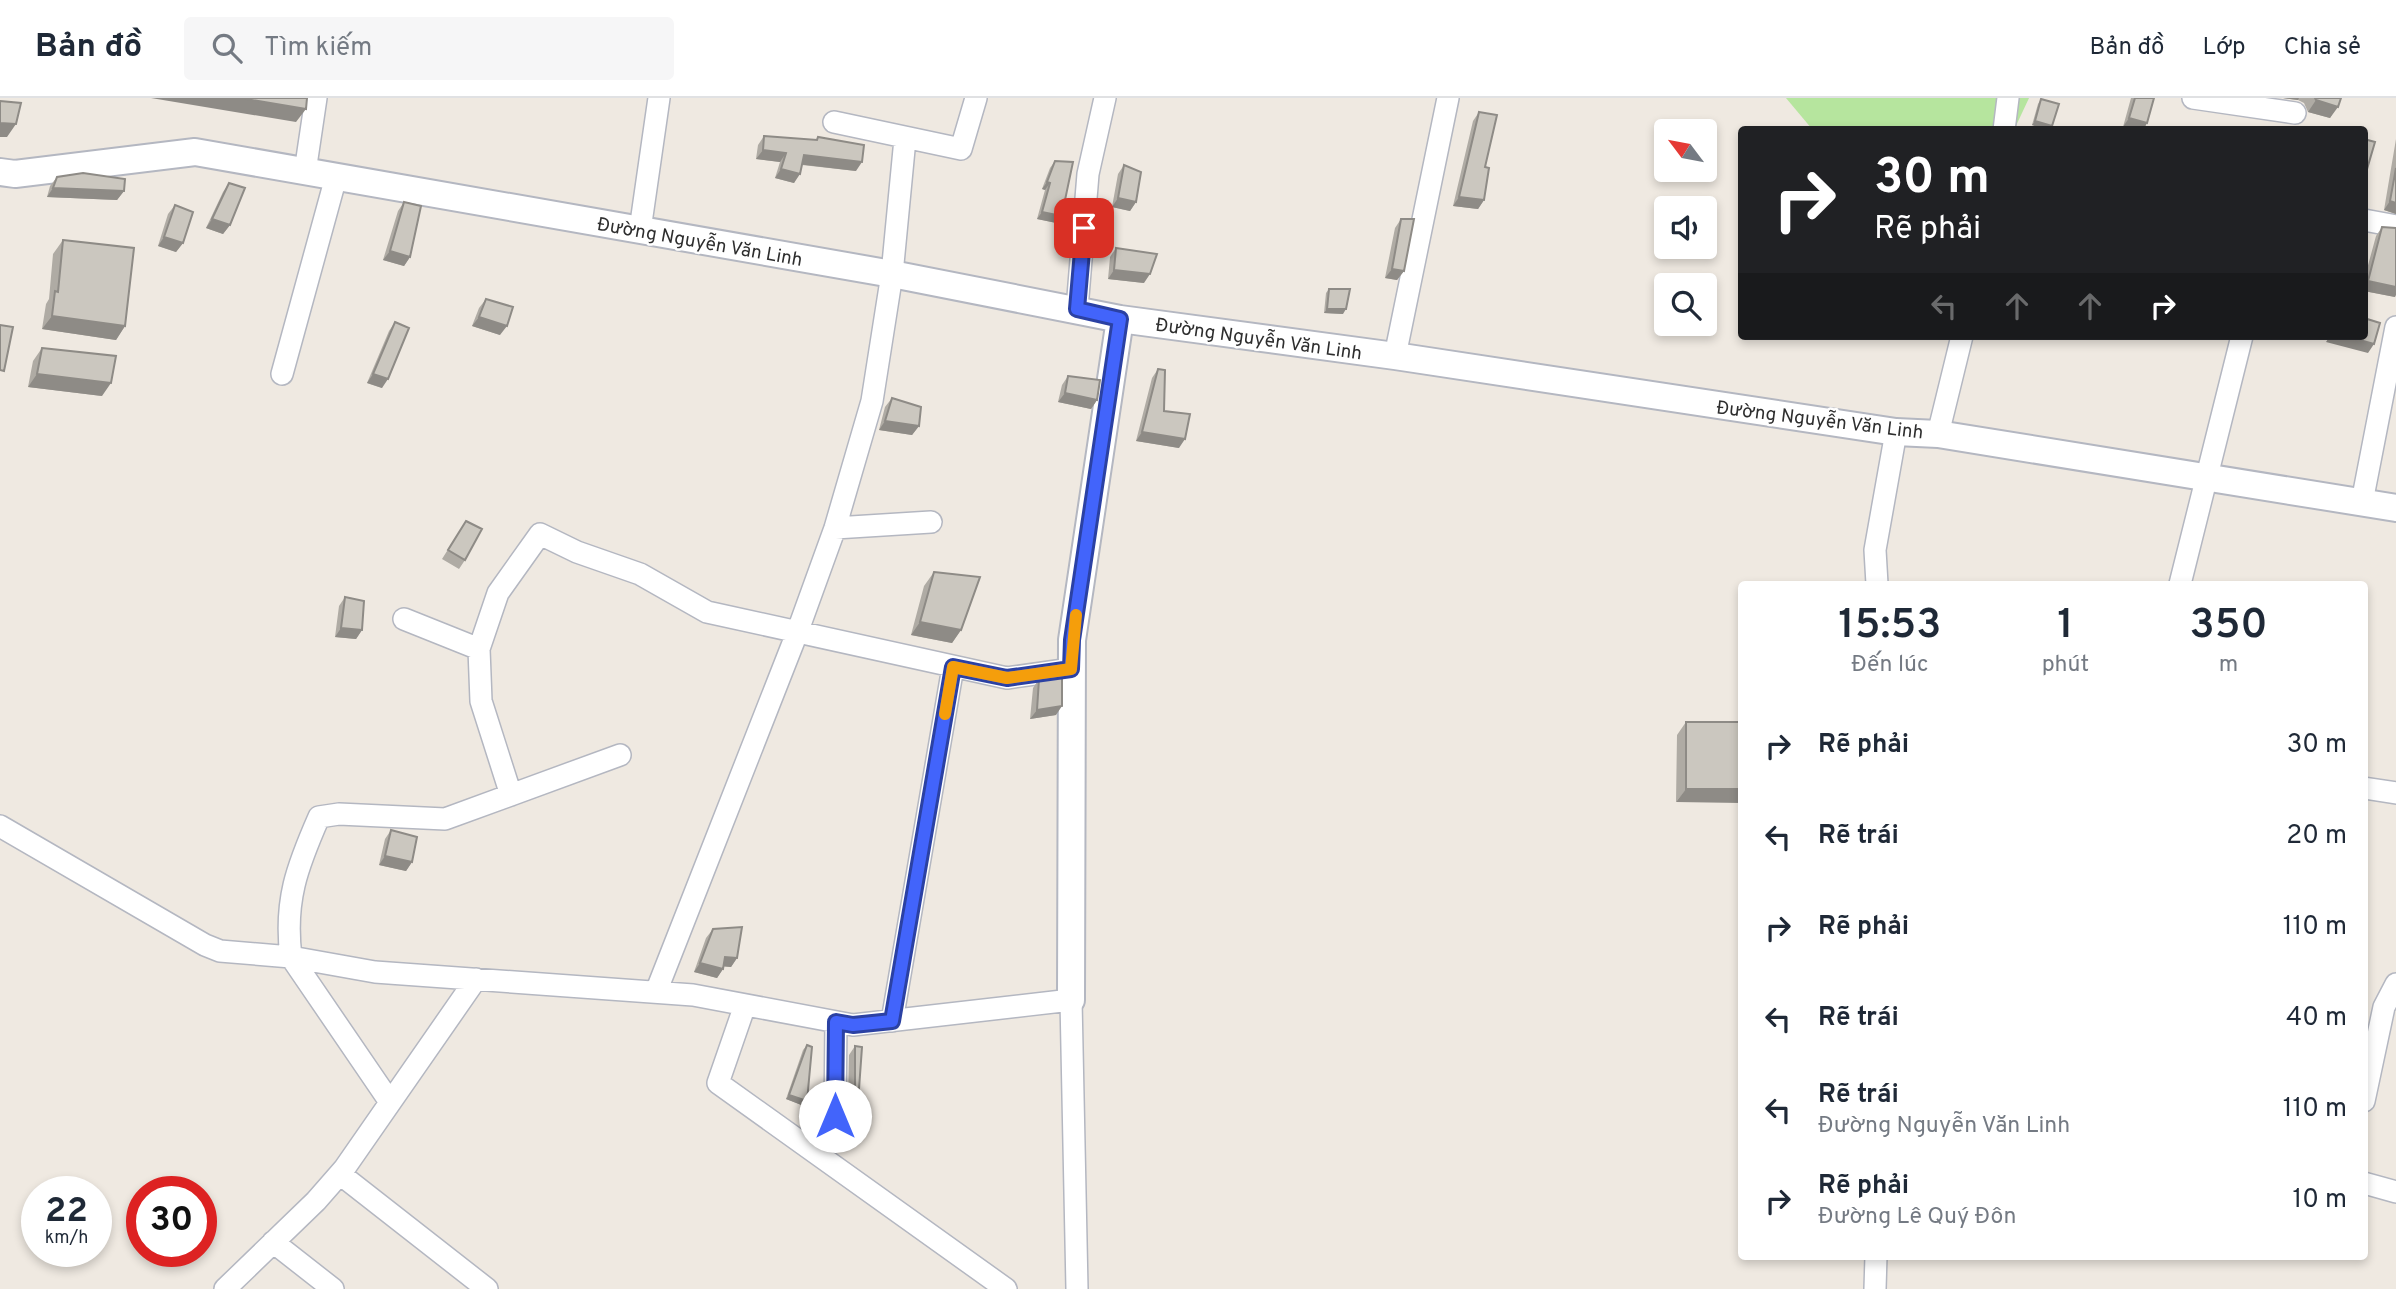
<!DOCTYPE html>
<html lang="vi">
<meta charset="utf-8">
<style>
body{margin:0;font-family:Overpass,sans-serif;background:#f6f6f7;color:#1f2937;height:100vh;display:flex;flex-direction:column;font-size:26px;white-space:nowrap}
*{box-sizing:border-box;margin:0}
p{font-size:23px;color:#747a83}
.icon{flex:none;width:38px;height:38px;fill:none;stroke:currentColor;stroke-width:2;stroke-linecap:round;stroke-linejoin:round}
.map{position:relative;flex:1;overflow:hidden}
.panel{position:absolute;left:1738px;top:483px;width:630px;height:679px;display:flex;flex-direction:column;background:#fff;border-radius:7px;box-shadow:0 4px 10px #0003}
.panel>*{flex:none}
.guide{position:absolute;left:1738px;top:28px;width:630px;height:214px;border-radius:7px;box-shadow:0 4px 10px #0003;background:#202124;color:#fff;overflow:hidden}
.needle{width:46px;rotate:302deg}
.tools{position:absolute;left:1654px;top:21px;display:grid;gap:14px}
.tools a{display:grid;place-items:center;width:63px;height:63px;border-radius:7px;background:#fff;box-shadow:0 4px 10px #0003;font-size:35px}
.speed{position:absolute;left:21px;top:1078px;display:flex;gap:14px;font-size:35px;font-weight:700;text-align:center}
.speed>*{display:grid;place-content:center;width:91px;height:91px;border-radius:50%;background:#fff;box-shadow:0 4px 10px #0003;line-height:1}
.speed small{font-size:18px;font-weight:400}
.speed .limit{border:10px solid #d22;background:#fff;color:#111}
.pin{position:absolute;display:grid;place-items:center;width:60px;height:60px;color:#fff;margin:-30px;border-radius:14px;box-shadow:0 4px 10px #0006}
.me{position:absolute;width:77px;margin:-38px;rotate:0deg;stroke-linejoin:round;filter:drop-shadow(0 0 5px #0008)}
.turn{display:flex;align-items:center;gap:24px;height:147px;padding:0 21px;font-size:32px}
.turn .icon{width:91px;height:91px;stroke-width:2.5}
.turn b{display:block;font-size:49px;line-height:60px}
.lanes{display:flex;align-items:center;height:66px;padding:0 21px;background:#0003;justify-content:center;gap:35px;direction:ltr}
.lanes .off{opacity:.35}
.eta{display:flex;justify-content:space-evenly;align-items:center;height:119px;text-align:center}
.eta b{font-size:42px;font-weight:600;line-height:49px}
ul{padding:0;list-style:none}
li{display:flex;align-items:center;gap:21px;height:91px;padding:0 21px}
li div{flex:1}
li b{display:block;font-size:26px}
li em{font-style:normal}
header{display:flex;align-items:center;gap:42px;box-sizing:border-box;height:98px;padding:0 35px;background:#fff;border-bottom:2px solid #e0e1e3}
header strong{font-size:33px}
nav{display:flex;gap:38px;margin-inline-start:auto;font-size:24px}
.search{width:490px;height:63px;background:#f6f6f7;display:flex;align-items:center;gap:18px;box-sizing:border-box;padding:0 24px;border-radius:7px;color:#747a83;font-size:26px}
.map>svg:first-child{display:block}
.green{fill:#b6e59e}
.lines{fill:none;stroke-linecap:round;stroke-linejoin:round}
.minor-casing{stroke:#b4b7c1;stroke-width:24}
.tertiary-casing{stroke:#b4b7c1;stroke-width:30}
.minor{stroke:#fff;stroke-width:21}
.tertiary{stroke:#fff;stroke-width:26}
.wall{fill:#afaba4}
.shaded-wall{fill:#8e8b86}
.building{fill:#cbc7bf;stroke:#8e8b86;stroke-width:2}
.route-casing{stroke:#2b41a3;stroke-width:18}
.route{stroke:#4264fb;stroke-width:12}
.slow{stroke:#f59e0b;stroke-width:12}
.labels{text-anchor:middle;stroke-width:5;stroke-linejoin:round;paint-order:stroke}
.street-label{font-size:19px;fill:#2e2e2e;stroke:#fff}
</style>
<header>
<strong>Bản đồ</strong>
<div class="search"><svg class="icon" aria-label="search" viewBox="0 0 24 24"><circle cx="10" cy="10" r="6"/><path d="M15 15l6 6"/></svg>Tìm kiếm</div>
<nav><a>Bản đồ</a><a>Lớp</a><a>Chia sẻ</a></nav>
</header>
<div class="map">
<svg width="2396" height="1191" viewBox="0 0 2396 1191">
<rect width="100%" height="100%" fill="#efe9e1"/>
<path class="green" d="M 1786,0 L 2029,0 L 2014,32 L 1812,31 Z"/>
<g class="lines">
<defs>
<path id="minor" d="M 2193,0 L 2295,15
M 834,24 L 961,51 L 976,0
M 2004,32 L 2008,0
M 305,74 L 316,0
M 2364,122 L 2396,128
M 640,132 L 659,0
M 1077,211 L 1088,76 L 1105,0
M 1395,258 L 1448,0
M 282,276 L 336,79
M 1938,336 L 1962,238
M 2362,404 L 2396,229
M 835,430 L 931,424
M 1877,486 L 1875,452 L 1896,334
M 2180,486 L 2242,238
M 404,521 L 479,551
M 2364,690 L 2396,695
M 511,697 L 481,603 L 479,551 L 498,495 L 540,436 L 577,454 L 640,476 L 707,514 L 1007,580 L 1071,571
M 0,728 L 205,847 L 220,853 L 291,859 C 284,803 297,769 319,719 L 339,716 L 445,721 L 620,657
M 656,894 L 797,535 L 835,430 L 872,303 L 892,176 L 905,41
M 745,907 L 718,985 L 1006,1191
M 892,923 L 953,569
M 2364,1003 L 2384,909 L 2396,886
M 390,1004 L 291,859 L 375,874 L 693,897 L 853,927 L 1071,902 L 1077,1191
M 820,1057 L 835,1018 L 836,924
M 340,1076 L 487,1191
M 2364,1085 L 2396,1094
M 273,1144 L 333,1191
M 225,1191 L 316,1103 L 344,1071 L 476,881
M 1875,1191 L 1876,1158"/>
<path id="tertiary" d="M 0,74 L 15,76 L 195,54 L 892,176 L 1120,221 L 1395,258 L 1896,334 L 1938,336 L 2396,410
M 1071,902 L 1072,542 L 1120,221"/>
</defs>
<use href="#minor" class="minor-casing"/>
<use href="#tertiary" class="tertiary-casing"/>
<use href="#minor" class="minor"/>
<use href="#tertiary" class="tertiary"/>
</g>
<path class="wall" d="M 2131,0 L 2154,0 L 2147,25 L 2143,32 L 2132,32 L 2123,29 Z
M 2283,0 L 2341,0 L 2330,20 L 2308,14 L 2304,5 L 2298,2 Z
M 2041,1 L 2052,28 L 2049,32 L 2032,27 L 2038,6 Z
M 1479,14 L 1485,69 L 1484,102 L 1478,111 L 1453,108 L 1473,23 Z
M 764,38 L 816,42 L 818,39 L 856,73 L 802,67 L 794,85 L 775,80 L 780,64 L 756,61 L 758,47 Z
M 2396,41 L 2396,116 L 2384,112 Z
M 1055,63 L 1065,102 L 1071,128 L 1037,121 L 1045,92 L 1042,91 L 1050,70 Z
M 1124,67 L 1136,104 L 1130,113 L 1112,109 L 1118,76 Z
M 57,79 L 124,93 L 117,102 L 47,99 L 50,88 Z
M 229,85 L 230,127 L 223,136 L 206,130 L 223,94 Z
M 404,104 L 410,159 L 404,168 L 383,162 L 398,113 Z
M 175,107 L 183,145 L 176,154 L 158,148 L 168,116 Z
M 1401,121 L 1404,173 L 1397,182 L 1385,180 L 1395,130 Z
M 2382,129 L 2395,199 L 2364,193 L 2364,182 L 2376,138 Z
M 63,142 L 125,228 L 116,242 L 42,231 L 46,206 L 49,201 L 53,156 Z
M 1116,150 L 1144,185 L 1108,181 L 1110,159 Z
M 1329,191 L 1343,216 L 1324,215 L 1326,195 Z
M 486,201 L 500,237 L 472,228 L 479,210 Z
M 395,224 L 382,290 L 367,285 L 389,233 Z
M 42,250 L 102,298 L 28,289 L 33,263 Z
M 1158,271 L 1164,313 L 1179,350 L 1136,343 L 1152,280 Z
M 1068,278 L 1097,302 L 1091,311 L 1058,304 L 1062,287 Z
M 892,300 L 919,328 L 912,337 L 879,332 L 885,309 Z
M 466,423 L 465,462 L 459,471 L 442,461 Z
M 934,474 L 961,532 L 952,545 L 911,537 L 924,488 Z
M 345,499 L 362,532 L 356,541 L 335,539 L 339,508 Z
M 1039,581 L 1056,617 L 1030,621 L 1033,590 Z
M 1686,624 L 1741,624 L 1676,704 L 1677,637 Z
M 391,732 L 412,764 L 406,773 L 379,767 L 385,741 Z
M 713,831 L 737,860 L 731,869 L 723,868 L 723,871 L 717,880 L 694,874 L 706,840 Z
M 807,947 L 807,1003 L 804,1008 L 786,1001 L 803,952 Z
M 855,948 L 859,991 L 853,1000 L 848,999 L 849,957 Z"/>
<path class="shaded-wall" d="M 151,0 L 240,0 L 306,11 L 296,24 Z
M 2283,0 L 2299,0 L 2298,2 Z
M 2316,2 L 2338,9 L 2330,20 L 2308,14 Z
M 2129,20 L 2147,25 L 2143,32 L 2132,32 L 2123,29 Z
M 2035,23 L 2052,28 L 2049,32 L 2046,32 L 2032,27 Z
M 0,25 L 16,26 L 7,39 L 0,39 Z
M 763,52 L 786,55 L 780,64 L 756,61 Z
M 804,57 L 862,64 L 856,73 L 797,66 Z
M 781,71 L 800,76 L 794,85 L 775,80 Z
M 1047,84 L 1050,85 L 1045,92 L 1042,91 Z
M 53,90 L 124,93 L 117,102 L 47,99 Z
M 1459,99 L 1484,102 L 1478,111 L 1453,108 Z
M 1118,100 L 1136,104 L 1130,113 L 1112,109 Z
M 2390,103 L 2396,105 L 2396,116 L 2384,112 Z
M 1042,114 L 1076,121 L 1071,128 L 1037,121 Z
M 212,121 L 230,127 L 223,136 L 206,130 Z
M 164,139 L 183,145 L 176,154 L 158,148 Z
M 390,153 L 410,159 L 404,168 L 383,162 Z
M 1392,171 L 1404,173 L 1397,182 L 1385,180 Z
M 1114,172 L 1150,176 L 1144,185 L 1108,181 Z
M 2368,183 L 2396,189 L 2396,197 L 2395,199 L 2364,193 L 2364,188 Z
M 1327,211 L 1346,211 L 1343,216 L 1324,215 Z
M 52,218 L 125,228 L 116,242 L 42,231 Z
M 479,219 L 507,228 L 500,237 L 472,228 Z
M 2330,238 L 2345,238 L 2374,246 L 2368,255 L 2326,244 Z
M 37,276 L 111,285 L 102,298 L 28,289 Z
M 373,276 L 388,281 L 382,290 L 367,285 Z
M 1065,295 L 1097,302 L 1091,311 L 1058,304 Z
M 885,323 L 919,328 L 912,337 L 879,332 Z
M 1142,334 L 1185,341 L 1179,350 L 1136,343 Z
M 920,524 L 961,532 L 952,545 L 911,537 Z
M 341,530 L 362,532 L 356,541 L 335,539 Z
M 1062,608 L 1056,617 L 1030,621 L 1037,612 Z
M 1686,691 L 1741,691 L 1741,705 L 1676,704 Z
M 385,758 L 412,764 L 406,773 L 379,767 Z
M 725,859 L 737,860 L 731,869 L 718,868 Z
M 700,865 L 723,871 L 717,880 L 694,874 Z
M 855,990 L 859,991 L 853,1000 L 848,999 Z
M 789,997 L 807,1003 L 804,1008 L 786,1001 Z"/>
<path class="building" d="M 240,0 L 307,0 L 306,11 Z
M 2135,0 L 2154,0 L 2147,25 L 2129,20 Z
M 2315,0 L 2341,0 L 2338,9 L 2316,2 Z
M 2041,1 L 2059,6 L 2052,28 L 2035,23 Z
M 0,3 L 21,5 L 16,26 L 0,25 Z
M 1479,14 L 1497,17 L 1485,69 L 1489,70 L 1484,102 L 1459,99 Z
M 764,38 L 817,42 L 818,39 L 864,47 L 862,64 L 804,57 L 800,76 L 781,71 L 786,55 L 763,52 Z
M 2364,41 L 2375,44 L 2365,78 L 2364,78 Z
M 1055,63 L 1073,64 L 1065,102 L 1077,103 L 1076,121 L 1042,114 L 1050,85 L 1047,84 Z
M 1124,67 L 1141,74 L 1136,104 L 1118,100 Z
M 2396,70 L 2396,105 L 2390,103 Z
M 83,75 L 125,81 L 124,93 L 53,90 L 57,79 Z
M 229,85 L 245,90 L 230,127 L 212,121 Z
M 404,104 L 421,108 L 410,159 L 390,153 Z
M 175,107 L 193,114 L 183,145 L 164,139 Z
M 1401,121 L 1414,121 L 1404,173 L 1392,171 Z
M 2382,129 L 2396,130 L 2396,189 L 2368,183 Z
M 63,142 L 134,150 L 125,228 L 52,218 L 55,193 L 58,194 Z
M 1116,150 L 1157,156 L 1150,176 L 1114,172 Z
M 1329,191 L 1350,191 L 1346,211 L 1327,211 Z
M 486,201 L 513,209 L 507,228 L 479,219 Z
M 2364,220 L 2380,225 L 2374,246 L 2345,238 L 2364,238 Z
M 395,224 L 409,230 L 388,281 L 373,276 Z
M 0,227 L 13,229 L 4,273 L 0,272 Z
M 42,250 L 116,258 L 111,285 L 37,276 Z
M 1158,271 L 1165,272 L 1164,313 L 1190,316 L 1185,341 L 1142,334 Z
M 1068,278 L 1100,282 L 1097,302 L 1065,295 Z
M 892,300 L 921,309 L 919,328 L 885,323 Z
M 466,423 L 482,431 L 465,462 L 448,452 Z
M 934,474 L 980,479 L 961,532 L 920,524 Z
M 345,499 L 364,503 L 362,532 L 341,530 Z
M 1062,577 L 1062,608 L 1037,612 L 1039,581 Z
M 1686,624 L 1741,624 L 1741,691 L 1686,691 Z
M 391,732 L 417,739 L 412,764 L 385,758 Z
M 742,829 L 737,860 L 725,859 L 723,871 L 700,865 L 713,831 Z
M 807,947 L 812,949 L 807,1003 L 789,997 Z
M 855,948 L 862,949 L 859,991 L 855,990 Z"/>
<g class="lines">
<defs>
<path id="route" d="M 835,1018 L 836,924 L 853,927 L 892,923 L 953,569 L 1007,580 L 1071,571 L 1072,542 L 1120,221 L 1077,211 L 1084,130"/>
</defs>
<use href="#route" class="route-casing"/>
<use href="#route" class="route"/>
<path class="slow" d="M 945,616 L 953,569 L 1007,580 L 1071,571 L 1076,517"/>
</g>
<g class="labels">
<g class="street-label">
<text transform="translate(700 143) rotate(10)" y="7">Đường Nguyễn Văn Linh</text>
<text transform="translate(1259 240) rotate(8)" y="7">Đường Nguyễn Văn Linh</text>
<text transform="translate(1820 321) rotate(7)" y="7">Đường Nguyễn Văn Linh</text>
</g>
</g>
</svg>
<div class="tools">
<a><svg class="needle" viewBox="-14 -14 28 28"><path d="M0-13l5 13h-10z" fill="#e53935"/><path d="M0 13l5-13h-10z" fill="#747a83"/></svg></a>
<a><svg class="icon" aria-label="sound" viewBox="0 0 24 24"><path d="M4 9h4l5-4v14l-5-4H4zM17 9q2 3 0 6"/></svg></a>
<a><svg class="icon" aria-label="search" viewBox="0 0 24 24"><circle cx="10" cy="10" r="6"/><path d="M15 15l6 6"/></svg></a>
</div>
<div class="speed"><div>22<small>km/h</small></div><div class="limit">30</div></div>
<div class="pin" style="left:1084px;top:130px;background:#d93025"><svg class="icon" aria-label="arrive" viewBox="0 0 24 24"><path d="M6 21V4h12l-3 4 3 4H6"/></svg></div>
<svg class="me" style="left:835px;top:1018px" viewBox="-20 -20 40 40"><circle r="19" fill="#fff"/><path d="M0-13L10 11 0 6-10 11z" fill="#4264fb"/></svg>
<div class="guide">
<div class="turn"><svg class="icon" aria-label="right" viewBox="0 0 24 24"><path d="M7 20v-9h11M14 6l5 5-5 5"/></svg><div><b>30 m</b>Rẽ phải</div></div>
<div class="lanes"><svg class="icon off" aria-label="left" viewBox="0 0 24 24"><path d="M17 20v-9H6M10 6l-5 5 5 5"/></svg><svg class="icon off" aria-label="ahead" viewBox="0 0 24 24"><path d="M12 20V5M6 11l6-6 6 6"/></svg><svg class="icon off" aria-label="ahead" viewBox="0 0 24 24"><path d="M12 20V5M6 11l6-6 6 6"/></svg><svg class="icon" aria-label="right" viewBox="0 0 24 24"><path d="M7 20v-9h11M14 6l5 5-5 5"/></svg></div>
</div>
<section class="panel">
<div class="eta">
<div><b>15:53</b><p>Đến lúc</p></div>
<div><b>1</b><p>phút</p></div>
<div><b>350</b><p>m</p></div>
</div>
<ul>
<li><svg class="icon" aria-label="right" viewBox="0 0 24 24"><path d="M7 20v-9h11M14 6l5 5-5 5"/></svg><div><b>Rẽ phải</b></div><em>30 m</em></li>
<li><svg class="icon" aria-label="left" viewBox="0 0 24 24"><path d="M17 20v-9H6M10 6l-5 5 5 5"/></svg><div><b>Rẽ trái</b></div><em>20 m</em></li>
<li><svg class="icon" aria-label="right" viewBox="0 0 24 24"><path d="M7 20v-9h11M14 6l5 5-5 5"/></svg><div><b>Rẽ phải</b></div><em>110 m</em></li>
<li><svg class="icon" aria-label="left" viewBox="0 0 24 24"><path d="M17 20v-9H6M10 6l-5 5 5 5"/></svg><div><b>Rẽ trái</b></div><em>40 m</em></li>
<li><svg class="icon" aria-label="left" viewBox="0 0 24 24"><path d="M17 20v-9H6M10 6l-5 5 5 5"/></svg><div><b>Rẽ trái</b><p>Đường Nguyễn Văn Linh</p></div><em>110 m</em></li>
<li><svg class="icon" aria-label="right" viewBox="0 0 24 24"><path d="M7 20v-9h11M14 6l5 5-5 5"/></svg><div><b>Rẽ phải</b><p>Đường Lê Quý Đôn</p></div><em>10 m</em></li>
</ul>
</section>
</div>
